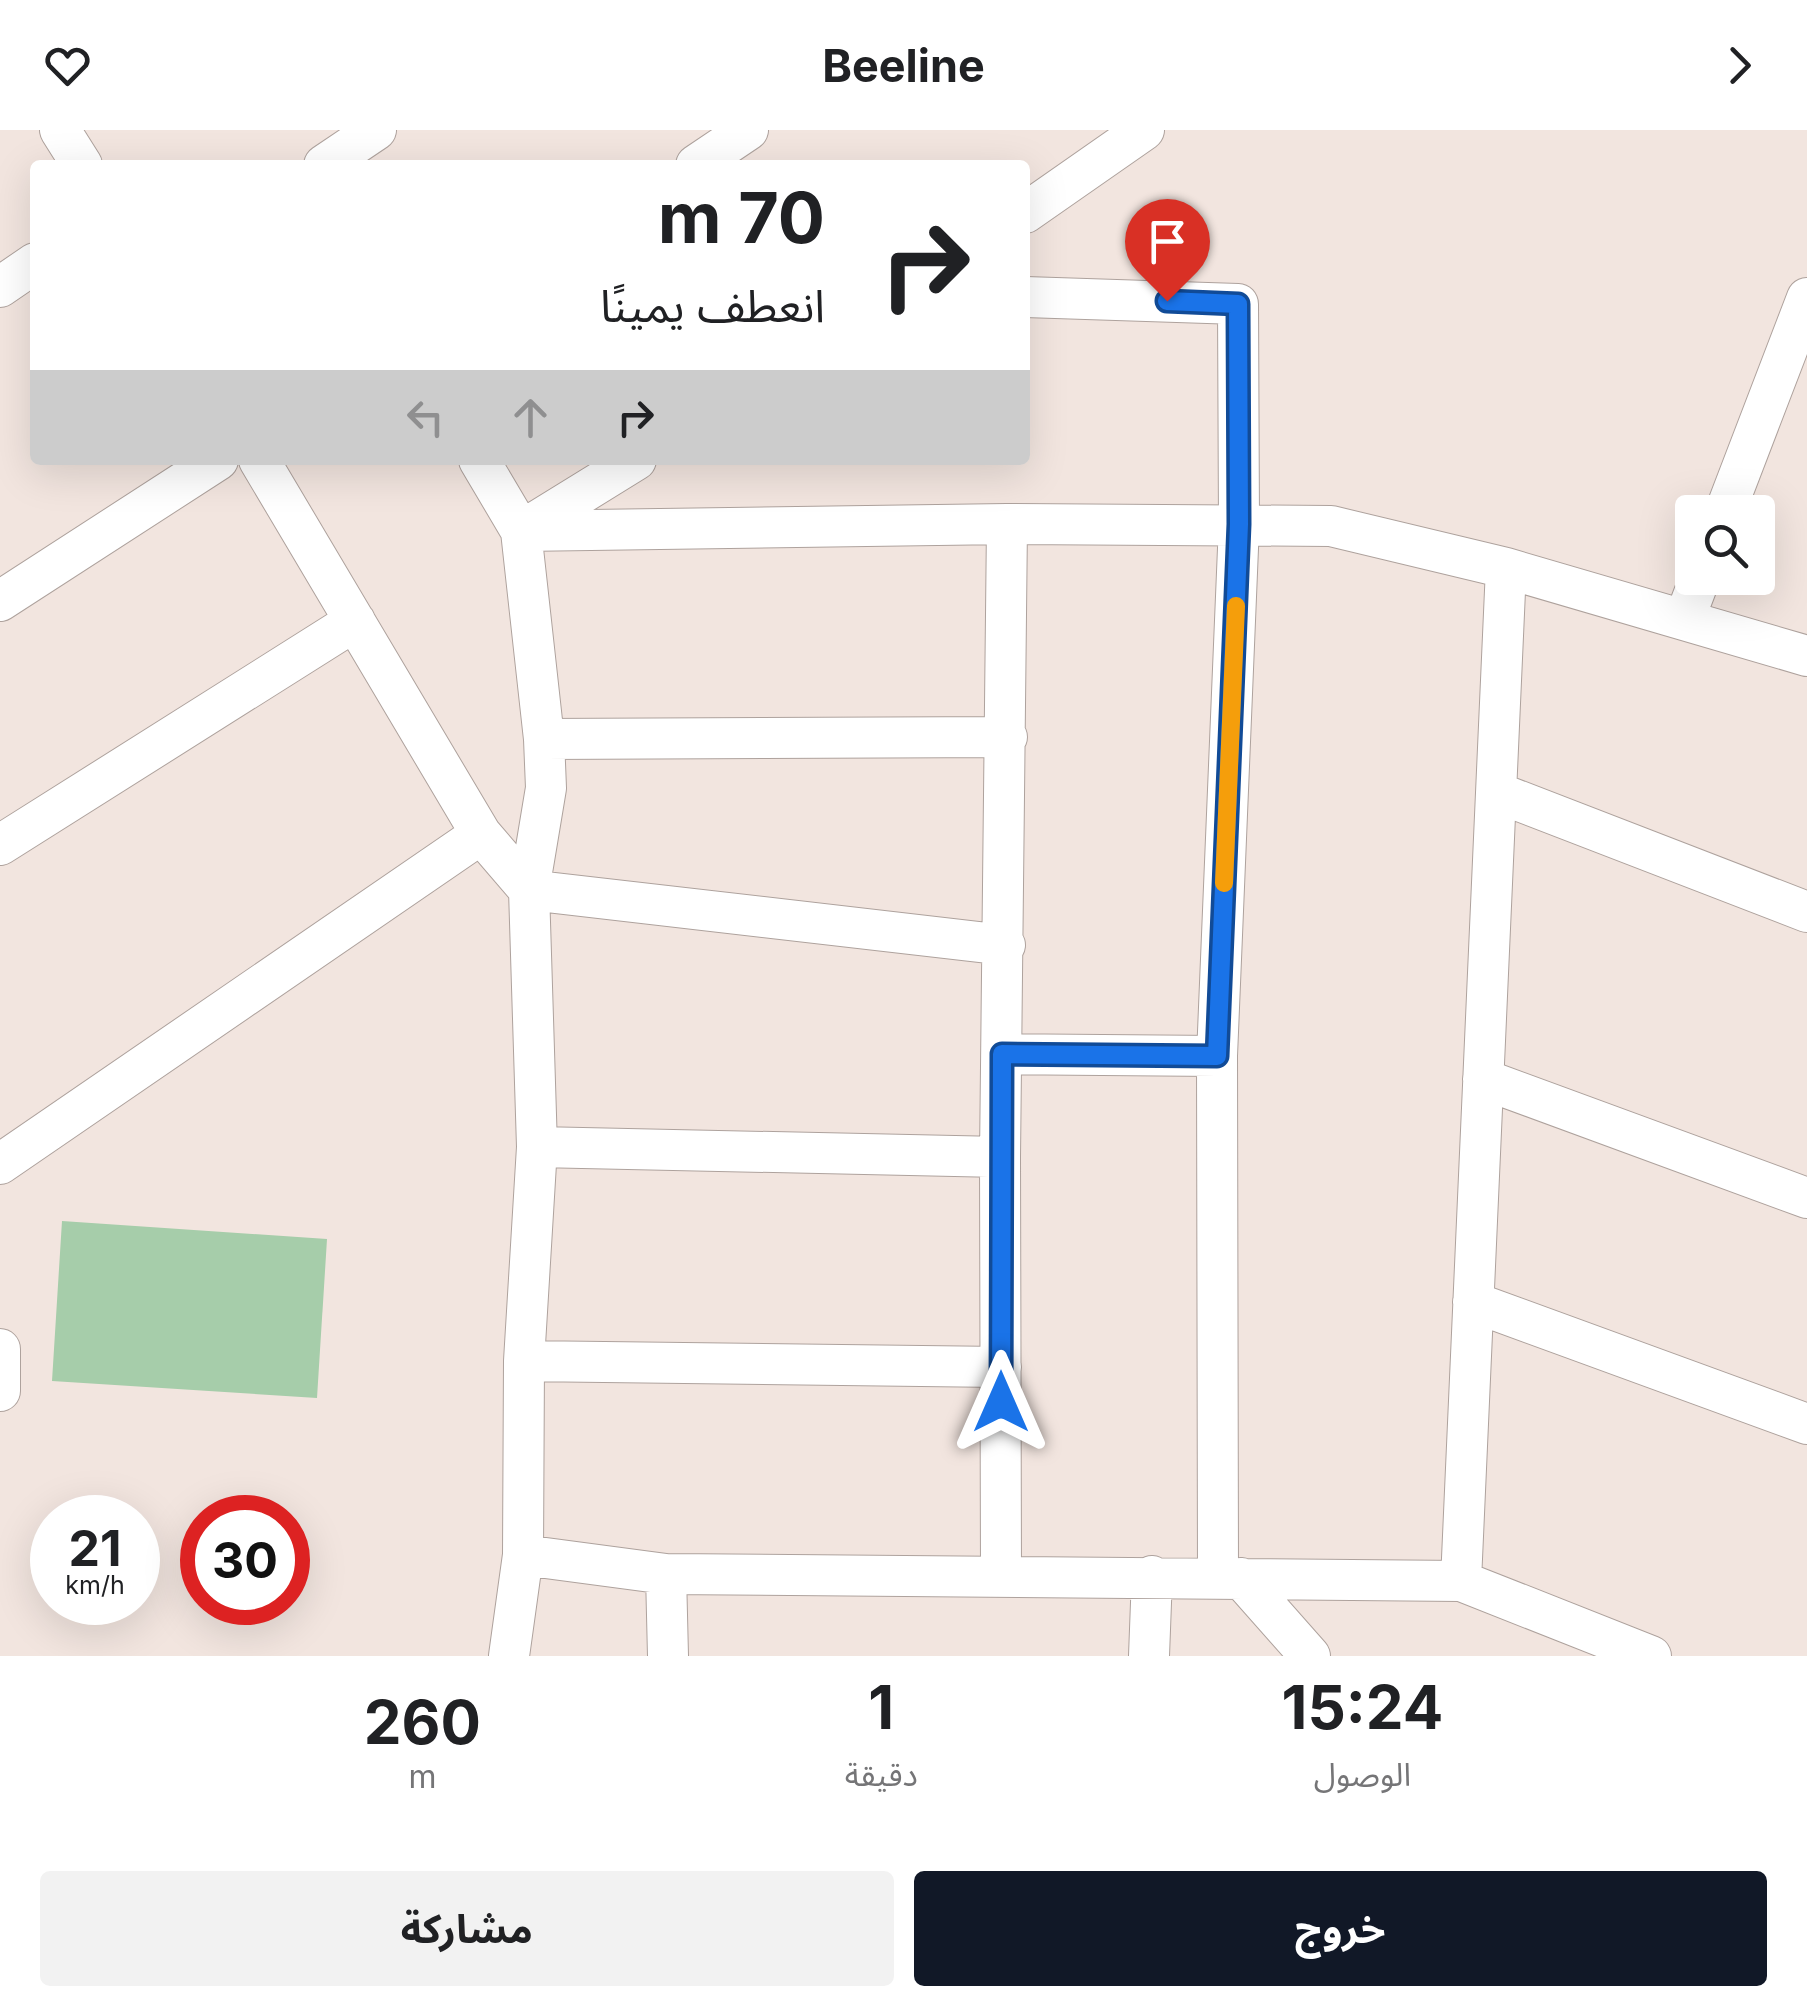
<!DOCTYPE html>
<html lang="ar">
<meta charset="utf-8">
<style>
body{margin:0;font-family:Inter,"Noto Sans Arabic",sans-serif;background:#f2f2f2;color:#202124;direction:rtl;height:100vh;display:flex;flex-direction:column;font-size:38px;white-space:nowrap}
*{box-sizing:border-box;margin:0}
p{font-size:32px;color:#757577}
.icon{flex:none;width:55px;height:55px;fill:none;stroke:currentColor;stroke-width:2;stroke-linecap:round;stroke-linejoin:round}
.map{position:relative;height:1526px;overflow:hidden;direction:ltr}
.sheet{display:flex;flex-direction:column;background:#fff;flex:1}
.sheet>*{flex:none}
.top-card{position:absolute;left:30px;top:30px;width:1000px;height:305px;border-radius:10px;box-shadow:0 10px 40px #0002;direction:rtl;background:#fff;color:#202124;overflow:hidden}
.tools{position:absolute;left:1675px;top:365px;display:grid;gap:20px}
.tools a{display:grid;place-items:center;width:100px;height:100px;border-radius:10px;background:#fff;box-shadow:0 10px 40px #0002;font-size:50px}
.speed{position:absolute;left:30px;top:1365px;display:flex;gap:20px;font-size:50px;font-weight:700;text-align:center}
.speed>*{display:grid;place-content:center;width:130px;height:130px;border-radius:50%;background:#fff;box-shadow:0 10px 40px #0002;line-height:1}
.speed small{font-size:25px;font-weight:400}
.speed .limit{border:15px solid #d22;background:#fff;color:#111}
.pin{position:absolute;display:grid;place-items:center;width:85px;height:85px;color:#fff;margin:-102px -42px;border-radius:50% 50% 50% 0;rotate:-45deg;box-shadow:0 0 10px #0007}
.pin .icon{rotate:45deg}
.me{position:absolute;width:110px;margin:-55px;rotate:0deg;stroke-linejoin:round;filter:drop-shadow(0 0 8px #0008)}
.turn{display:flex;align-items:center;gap:35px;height:210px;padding:0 40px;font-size:45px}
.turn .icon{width:130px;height:130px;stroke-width:2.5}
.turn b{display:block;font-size:70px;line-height:85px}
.lanes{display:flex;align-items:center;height:95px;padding:0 40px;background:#0003;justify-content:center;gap:50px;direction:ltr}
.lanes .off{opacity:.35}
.eta{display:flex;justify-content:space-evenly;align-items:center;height:170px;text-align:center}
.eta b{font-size:60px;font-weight:700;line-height:70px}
.button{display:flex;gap:20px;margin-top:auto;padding:20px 40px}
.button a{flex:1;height:115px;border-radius:10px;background:#111827;color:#fff;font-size:40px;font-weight:700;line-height:115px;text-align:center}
.button a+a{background:#f2f2f2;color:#202124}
header{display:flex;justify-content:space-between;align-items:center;height:130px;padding:0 40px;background:#fff;font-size:45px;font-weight:700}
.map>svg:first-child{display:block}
.green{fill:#a6cdaa}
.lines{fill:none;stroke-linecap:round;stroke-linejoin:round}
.minor-casing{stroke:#aea29d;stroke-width:42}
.minor{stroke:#fff;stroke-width:40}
.route-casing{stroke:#114b97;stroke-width:25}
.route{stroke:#1a73e8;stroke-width:18}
.slow{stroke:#f59e0b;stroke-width:18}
</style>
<header><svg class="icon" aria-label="forward" viewBox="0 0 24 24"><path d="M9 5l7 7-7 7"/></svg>Beeline<svg class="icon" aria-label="heart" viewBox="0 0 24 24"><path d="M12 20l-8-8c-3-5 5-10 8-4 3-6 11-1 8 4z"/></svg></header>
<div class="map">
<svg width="1807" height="1526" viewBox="0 0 1807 1526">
<rect width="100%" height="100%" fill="#f2e5df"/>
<path class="green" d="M 62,1091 L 327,1109 L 317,1268 L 52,1251 Z"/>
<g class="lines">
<defs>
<path id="minor" d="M 60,0 L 82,35
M 324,35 L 376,0
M 696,35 L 748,0
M 1025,83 L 1144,0
M 0,157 L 35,133
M 1025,167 L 1238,174 L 1239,394 L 1217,926 L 1218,1447
M 259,330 L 481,704 L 529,760 L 1005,815
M 479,330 L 521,401 L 544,609 L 546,658 L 529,760 L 537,1017 L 524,1231 L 523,1425 L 509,1526
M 1725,382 L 1807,168
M 521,401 L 1007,394 L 1331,396 L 1506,438 L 1807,526
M 521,401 L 636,330
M 0,471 L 218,330
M 1684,490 L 1700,448
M 544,609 L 1007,607
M 1496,662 L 1807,782
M 0,715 L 355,491
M 1002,924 L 1217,926
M 1483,949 L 1807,1068
M 537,1017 L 1000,1027
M 0,1034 L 481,704
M 1473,1172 L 1807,1294
M 0,1219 L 0,1261
M 524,1231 L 1001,1237
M 523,1425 L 666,1444 L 1461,1451 L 1651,1526
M 666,1444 L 668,1526
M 1001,1445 L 1000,1027 L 1007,394
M 1241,1448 L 1310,1526
M 1461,1451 L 1506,438
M 1149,1526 L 1152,1446"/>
</defs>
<use href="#minor" class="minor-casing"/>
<use href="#minor" class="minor"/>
</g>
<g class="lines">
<defs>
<path id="route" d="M 1001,1272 L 1002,924 L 1217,926 L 1239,394 L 1238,174 L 1167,171"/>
</defs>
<use href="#route" class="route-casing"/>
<use href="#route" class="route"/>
<path class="slow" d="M 1224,753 L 1236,476"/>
</g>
</svg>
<div class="tools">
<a><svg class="icon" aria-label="search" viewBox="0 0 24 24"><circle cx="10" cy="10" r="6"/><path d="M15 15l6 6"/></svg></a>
</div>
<div class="speed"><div>21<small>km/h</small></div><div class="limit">30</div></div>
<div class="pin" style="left:1167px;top:171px;background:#d93025"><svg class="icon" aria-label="arrive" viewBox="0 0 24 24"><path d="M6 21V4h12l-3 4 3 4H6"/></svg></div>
<svg class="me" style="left:1001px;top:1272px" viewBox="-20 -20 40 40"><path d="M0-17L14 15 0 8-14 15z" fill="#1a73e8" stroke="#fff" stroke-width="4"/></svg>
<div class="top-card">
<div class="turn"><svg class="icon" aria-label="right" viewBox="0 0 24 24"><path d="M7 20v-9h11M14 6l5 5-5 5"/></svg><div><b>70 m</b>انعطف يمينًا</div></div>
<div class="lanes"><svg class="icon off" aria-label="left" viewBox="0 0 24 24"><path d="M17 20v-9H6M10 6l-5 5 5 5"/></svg><svg class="icon off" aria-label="ahead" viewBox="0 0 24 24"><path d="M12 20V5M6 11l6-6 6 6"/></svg><svg class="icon" aria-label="right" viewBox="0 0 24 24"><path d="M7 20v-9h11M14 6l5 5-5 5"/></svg></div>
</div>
</div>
<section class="sheet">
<div class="eta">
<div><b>15:24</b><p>الوصول</p></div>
<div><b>1</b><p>دقيقة</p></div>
<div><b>260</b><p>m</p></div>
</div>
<div class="button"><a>خروج</a><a>مشاركة</a></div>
</section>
